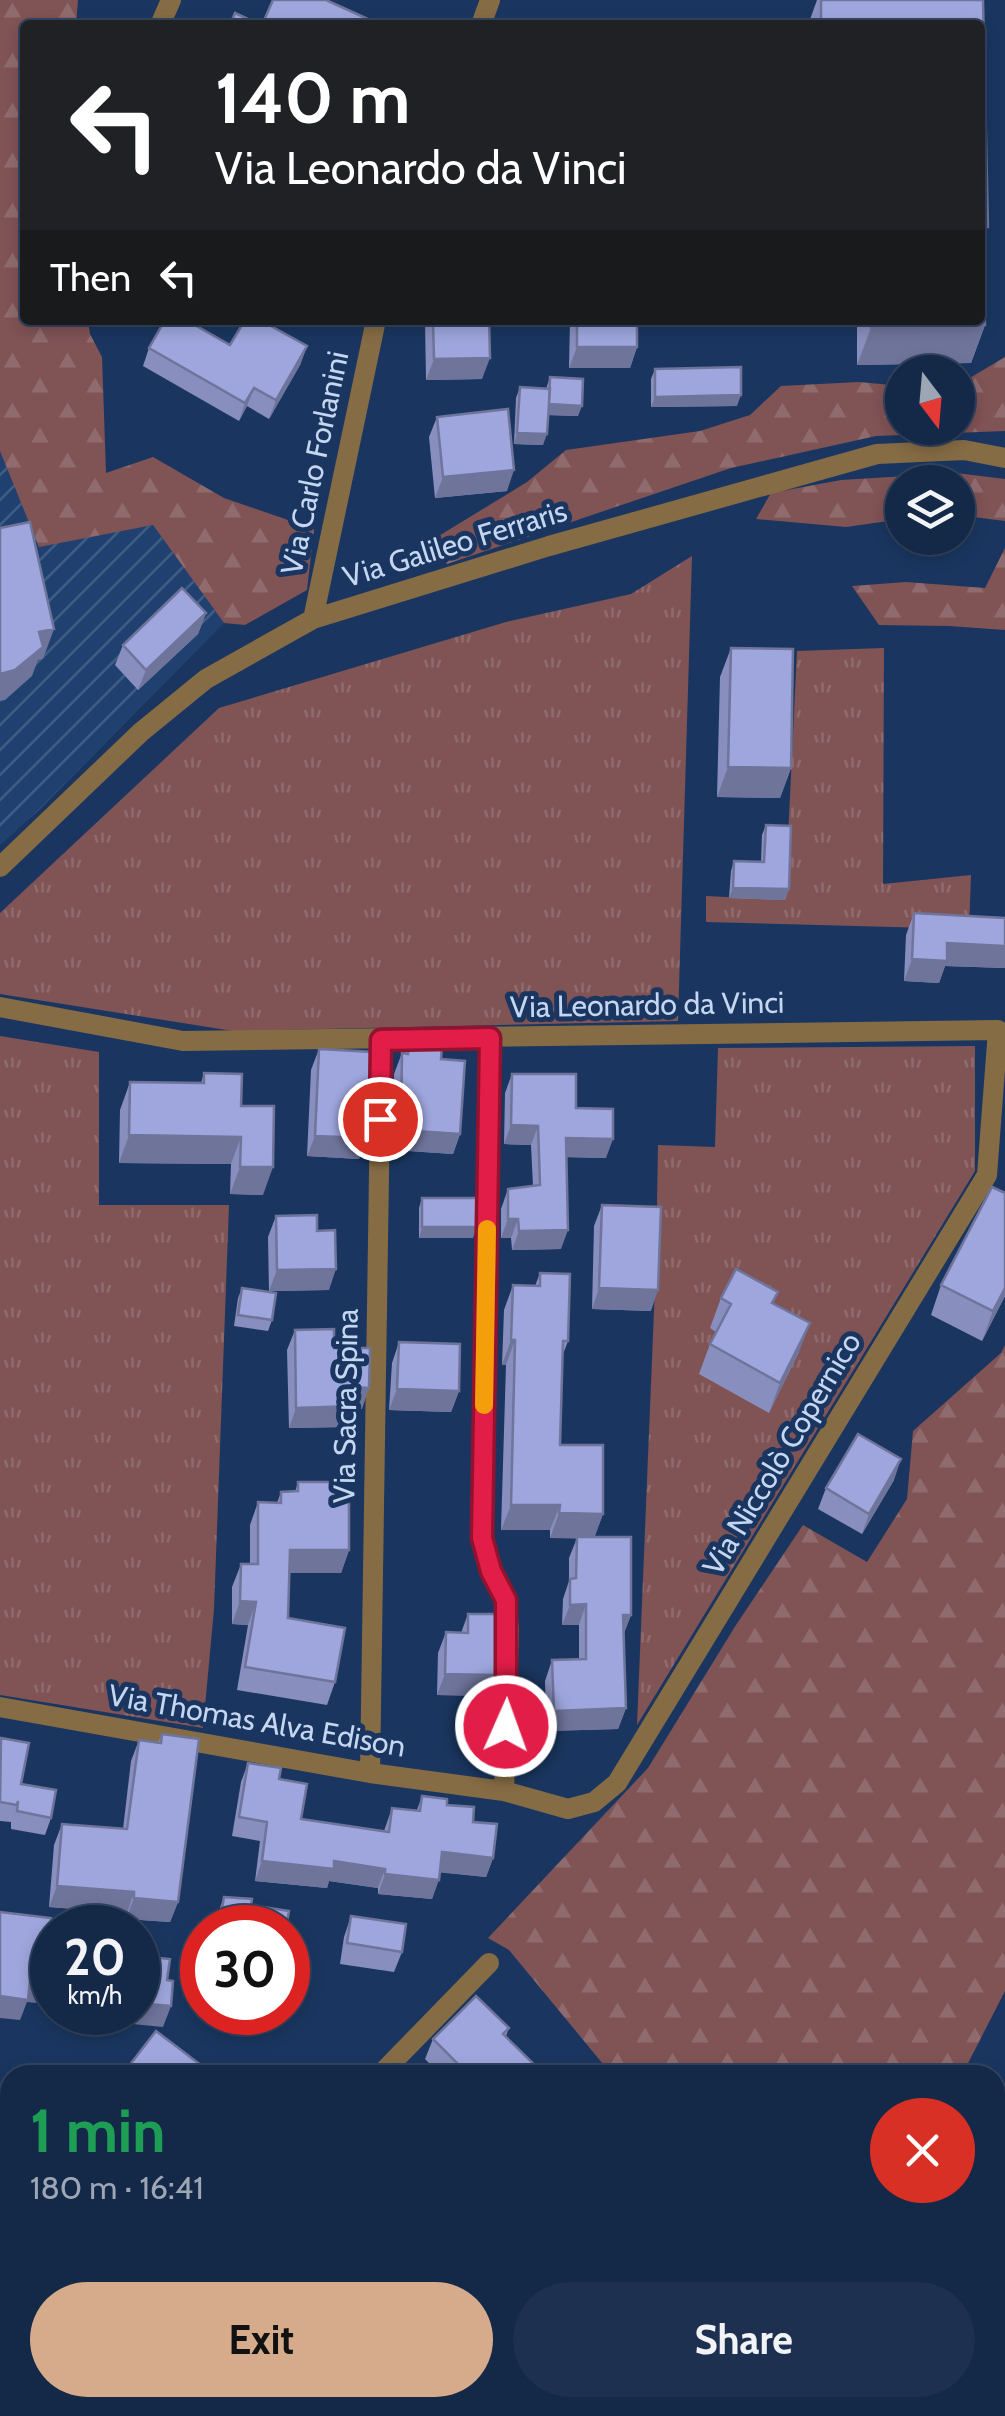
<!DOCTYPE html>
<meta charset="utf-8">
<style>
body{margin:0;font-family:Cabin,sans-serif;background:#1d304f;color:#f1f3f6;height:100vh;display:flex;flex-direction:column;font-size:38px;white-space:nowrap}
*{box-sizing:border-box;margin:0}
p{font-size:32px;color:#9da6b4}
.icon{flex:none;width:55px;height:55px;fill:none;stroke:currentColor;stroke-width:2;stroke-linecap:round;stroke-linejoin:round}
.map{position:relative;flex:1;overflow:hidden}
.details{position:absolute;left:0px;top:2065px;width:1005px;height:352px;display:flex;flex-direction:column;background:#142848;border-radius:30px 30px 0 0;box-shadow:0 5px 15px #0003,0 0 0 2px #334460}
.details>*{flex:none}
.top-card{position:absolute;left:20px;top:20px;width:965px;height:305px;border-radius:10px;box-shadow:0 5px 15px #0003,0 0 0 2px #334460;background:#202124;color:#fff;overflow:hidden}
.needle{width:65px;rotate:164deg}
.tools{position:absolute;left:885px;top:355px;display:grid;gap:20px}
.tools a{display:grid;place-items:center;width:90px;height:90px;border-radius:50%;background:#142848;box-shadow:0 5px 15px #0003,0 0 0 2px #334460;font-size:50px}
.speed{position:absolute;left:30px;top:1905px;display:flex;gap:20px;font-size:50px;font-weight:700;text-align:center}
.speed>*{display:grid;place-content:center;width:130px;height:130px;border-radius:50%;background:#142848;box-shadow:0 5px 15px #0003,0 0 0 2px #334460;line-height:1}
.speed small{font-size:25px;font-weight:400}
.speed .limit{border:15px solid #d22;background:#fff;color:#111}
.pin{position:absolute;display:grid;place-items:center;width:85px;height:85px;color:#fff;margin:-42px;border:5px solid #fff;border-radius:50%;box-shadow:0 2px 10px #0007}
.me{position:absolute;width:110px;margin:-55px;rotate:2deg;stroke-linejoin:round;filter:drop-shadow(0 0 8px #0008)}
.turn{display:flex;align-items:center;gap:35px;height:210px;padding:0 30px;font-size:45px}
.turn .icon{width:130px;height:130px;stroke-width:2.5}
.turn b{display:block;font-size:70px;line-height:85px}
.then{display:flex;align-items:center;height:95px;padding:0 30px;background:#0003;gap:20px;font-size:38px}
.round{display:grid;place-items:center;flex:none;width:105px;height:105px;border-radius:52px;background:#1d304f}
.summary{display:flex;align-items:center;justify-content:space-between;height:170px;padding:0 30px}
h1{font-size:60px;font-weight:800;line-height:75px;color:#1e9e55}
.button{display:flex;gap:20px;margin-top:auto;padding:20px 30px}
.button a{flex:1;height:115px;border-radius:60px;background:#d6ab8b;color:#111;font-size:40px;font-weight:800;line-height:115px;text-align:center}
.button a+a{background:#1d304f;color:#f1f3f6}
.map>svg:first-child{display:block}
.industrial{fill:url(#industrial-furrows)}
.grass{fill:url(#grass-tufts)}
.forest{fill:url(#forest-firs)}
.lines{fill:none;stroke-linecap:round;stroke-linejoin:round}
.service{stroke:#866c45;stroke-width:20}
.minor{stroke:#866c45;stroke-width:20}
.wall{fill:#888fbe}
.shaded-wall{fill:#6f749b}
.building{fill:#9ea6dd;stroke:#6f749b;stroke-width:2.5}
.route-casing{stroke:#92132f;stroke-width:25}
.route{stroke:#e11d48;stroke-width:18}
.slow{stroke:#f59e0b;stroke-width:18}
.labels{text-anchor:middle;stroke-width:10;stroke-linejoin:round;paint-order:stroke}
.street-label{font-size:30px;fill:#c5d6f0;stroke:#1a3660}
</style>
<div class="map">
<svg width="1005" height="2416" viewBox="0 0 1005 2416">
<defs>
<pattern id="industrial-furrows" width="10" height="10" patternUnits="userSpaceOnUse" patternTransform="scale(2.5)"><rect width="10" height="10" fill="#204170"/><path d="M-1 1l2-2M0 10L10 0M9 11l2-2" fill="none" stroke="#3f5c85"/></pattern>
<pattern id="grass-tufts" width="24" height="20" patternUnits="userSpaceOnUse" patternTransform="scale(2.5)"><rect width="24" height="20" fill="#805355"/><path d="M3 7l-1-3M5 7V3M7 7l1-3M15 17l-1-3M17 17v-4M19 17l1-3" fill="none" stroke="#906b6e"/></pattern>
<pattern id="forest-firs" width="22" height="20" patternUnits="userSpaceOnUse" patternTransform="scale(2.5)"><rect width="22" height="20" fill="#805355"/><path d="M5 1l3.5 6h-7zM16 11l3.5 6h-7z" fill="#906b6e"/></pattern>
</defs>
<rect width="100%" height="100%" fill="#1a3660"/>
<path class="industrial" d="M 0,451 L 39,546 L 153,525 L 224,623 L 39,810 L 0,845 Z"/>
<path class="grass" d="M 692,556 L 678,1021 L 233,1031 L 0,994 L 0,913 L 219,708 L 506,622 L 631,594 Z
M 884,648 L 883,884 L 971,875 L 969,929 L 706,922 L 706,896 L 785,900 L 797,651 Z
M 0,1036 L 99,1052 L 99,1205 L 229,1205 L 214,1609 L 203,1728 L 0,1695 Z
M 975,1046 L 975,1171 L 637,1725 L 656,1262 L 658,1145 L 715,1147 L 718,1048 Z"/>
<path class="forest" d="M 0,0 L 78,0 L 76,25 L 25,25 L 25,320 L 88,320 L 90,334 L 102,357 L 106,473 L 153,457 L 224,498 L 314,529 L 307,590 L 245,625 L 224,623 L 153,525 L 39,547 L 0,451 Z
M 1005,357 L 1005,431 L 876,436 L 731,468 L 447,564 L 429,542 L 527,482 L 566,450 L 700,431 L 750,415 L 781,386 L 859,382 L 902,386 L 902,428 L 958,428 L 958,385 Z
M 956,473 L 1005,479 L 1005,521 L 958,515 L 958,482 L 902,482 L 902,519 L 846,527 L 756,519 L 771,493 L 841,480 Z
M 1005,548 L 1005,630 L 949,626 L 879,625 L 852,586 L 906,582 L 985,588 Z
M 1005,1345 L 1005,1991 L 962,2075 L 612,2075 L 509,1950 L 488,1938 L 648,1768 L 736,1625 L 803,1525 L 867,1562 L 907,1499 L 913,1431 L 1001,1353 Z
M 455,2408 L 627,2408 L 632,2416 L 437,2416 Z"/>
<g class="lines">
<path class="service" d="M 995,2231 L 1005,2230"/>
<path class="minor" d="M 160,25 L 171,0
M 481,25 L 490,0
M 313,619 L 376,320
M 0,867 L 141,732 L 206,679 L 313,619 L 549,546 L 877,454 L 964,450 L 1005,458
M 0,1007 L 183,1041 L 998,1030 L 987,1175 L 617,1783 L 594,1802 L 568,1809 L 504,1791 L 370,1773 L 0,1707
M 490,1038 L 482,1538 L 491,1571 L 506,1600 L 509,1629 L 504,1791
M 370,1773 L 381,1041
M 380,2075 L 489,1963
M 939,2408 L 940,2416
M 63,2416 L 70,2408
M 381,2416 L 400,2408"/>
</g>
<path class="wall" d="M 817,0 L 983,0 L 983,241 L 985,325 L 971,363 L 857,365 L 857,320 L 980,320 L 980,25 L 808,25 Z
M 245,320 L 264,320 L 263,322 L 307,346 L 300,365 L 269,419 L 247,406 L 239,421 L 143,366 L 149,348 L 230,345 Z
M 425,320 L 489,320 L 482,379 L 426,380 Z
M 570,320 L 637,320 L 637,347 L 630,368 L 569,368 Z
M 655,369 L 737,406 L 651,407 L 651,379 Z
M 550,377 L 578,416 L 548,415 L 543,445 L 514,444 L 516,398 L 520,387 L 546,389 Z
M 437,417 L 507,491 L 435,498 L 429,437 Z
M 206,613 L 198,634 L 138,690 L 115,665 L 123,645 Z
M 731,648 L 791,768 L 780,798 L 717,797 L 720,677 Z
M 766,825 L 789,889 L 785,900 L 729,898 L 731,871 L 734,861 L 761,862 L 762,835 Z
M 914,913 L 1005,918 L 1005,968 L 945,966 L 939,983 L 904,981 L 906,935 Z
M 409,1042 L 441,1059 L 460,1134 L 453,1154 L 393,1150 L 394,1074 L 402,1053 L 405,1053 Z
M 319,1049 L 373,1128 L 366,1149 L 363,1148 L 359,1159 L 307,1156 L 311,1070 Z
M 204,1073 L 241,1106 L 263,1195 L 230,1194 L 231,1164 L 119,1163 L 120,1110 L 130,1082 L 201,1083 Z
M 512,1074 L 576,1108 L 606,1158 L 566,1157 L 561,1249 L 512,1250 L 511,1238 L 501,1238 L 501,1209 L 508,1189 L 533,1186 L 531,1145 L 504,1144 L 505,1093 Z
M 422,1198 L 473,1238 L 419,1238 L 419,1208 Z
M 602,1205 L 651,1311 L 592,1309 L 594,1226 Z
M 276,1216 L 317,1231 L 329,1290 L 269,1291 L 268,1237 Z
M 540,1273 L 568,1341 L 562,1357 L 560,1445 L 603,1514 L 594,1537 L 631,1615 L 624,1633 L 626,1708 L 618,1729 L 546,1731 L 545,1681 L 552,1660 L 579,1659 L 579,1625 L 562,1625 L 563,1599 L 569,1581 L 569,1558 L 577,1538 L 550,1538 L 550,1530 L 501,1530 L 506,1365 L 502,1365 L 504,1310 L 513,1285 L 535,1286 Z
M 941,1285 L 1005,1296 L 982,1341 L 931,1315 Z
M 242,1288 L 272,1320 L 268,1331 L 234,1326 L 238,1298 Z
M 721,1298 L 774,1304 L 799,1352 L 769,1413 L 699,1374 L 710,1344 L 716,1332 L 710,1328 Z
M 295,1330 L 334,1348 L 362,1409 L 352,1408 L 345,1427 L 289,1428 L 287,1350 Z
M 399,1342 L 459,1391 L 451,1412 L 389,1410 L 392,1363 Z
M 894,1480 L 862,1534 L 818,1509 L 826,1488 Z
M 298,1482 L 333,1492 L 349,1550 L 341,1573 L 289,1573 L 288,1618 L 335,1682 L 327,1705 L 237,1690 L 248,1625 L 232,1624 L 232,1587 L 241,1564 L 250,1564 L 250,1525 L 258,1502 L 277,1503 L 281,1492 L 295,1492 Z
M 468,1614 L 488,1696 L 437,1695 L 438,1653 L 446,1632 L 461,1633 Z
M 162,1734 L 178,1902 L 170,1922 L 126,1919 L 127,1913 L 49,1907 L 54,1845 L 62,1824 L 123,1829 L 131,1761 L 139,1740 L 158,1743 Z
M 0,1740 L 21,1784 L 51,1818 L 45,1835 L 11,1829 L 11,1822 L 0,1821 Z
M 248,1763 L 279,1779 L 301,1819 L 384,1831 L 392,1808 L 417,1810 L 422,1796 L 447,1805 L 473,1822 L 493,1858 L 486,1877 L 440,1872 L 432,1899 L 378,1894 L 378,1888 L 329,1881 L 327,1888 L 255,1881 L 260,1841 L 232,1836 L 241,1782 Z
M 224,1897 L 251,1905 L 286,1928 L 216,1928 L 218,1913 Z
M 351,1916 L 402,1952 L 394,1972 L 340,1964 L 344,1937 Z
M 509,2028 L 506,2036 L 545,2075 L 441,2075 L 425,2059 L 433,2039 Z
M 1005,2107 L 1005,2191 L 995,2188 Z
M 109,2408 L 182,2408 L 175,2416 L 108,2416 L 107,2415 Z
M 673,2408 L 723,2408 L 720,2416 L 673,2416 Z
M 824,2408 L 915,2408 L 915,2416 L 824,2416 Z"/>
<path class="shaded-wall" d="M 985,325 L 971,363 L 857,365 L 871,328 Z
M 307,346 L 300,365 L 269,419 L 276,400 Z
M 577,347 L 637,347 L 630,368 L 569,368 Z
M 490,358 L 482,379 L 426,380 L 434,359 Z
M 254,388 L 247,406 L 239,421 L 245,403 Z
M 741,395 L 737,406 L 651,407 L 655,397 Z
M 549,404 L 582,406 L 578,416 L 546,415 Z
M 517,433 L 547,434 L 543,445 L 514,444 Z
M 514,470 L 507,491 L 435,498 L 443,477 Z
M 206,613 L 198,634 L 138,690 L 146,670 Z
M 54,629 L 43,659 L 38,660 L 32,676 L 5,700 L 0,701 L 0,674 L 39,632 Z
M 728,767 L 791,768 L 780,798 L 717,797 Z
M 733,888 L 789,889 L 785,900 L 729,898 Z
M 947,943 L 1005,946 L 1005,968 L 945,966 L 939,983 L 904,981 L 912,959 Z
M 511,1125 L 538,1126 L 531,1145 L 504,1144 Z
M 367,1128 L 373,1128 L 366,1149 L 363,1148 L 359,1159 L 307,1156 L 315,1136 Z
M 401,1130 L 460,1134 L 453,1154 L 393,1150 Z
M 129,1135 L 241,1137 L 231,1164 L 119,1163 Z
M 566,1138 L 613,1139 L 606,1158 L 559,1157 Z
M 240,1167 L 273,1167 L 263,1195 L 230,1194 Z
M 508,1219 L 518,1219 L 511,1238 L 501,1238 Z
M 422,1227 L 477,1227 L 473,1238 L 419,1238 Z
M 568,1230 L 561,1249 L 512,1250 L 519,1231 Z
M 336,1269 L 329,1290 L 269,1291 L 277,1270 Z
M 599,1288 L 658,1290 L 651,1311 L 592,1309 Z
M 1005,1288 L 1005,1296 L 982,1341 L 993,1311 Z
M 810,1323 L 799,1352 L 769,1413 L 780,1383 Z
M 511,1340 L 515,1340 L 506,1365 L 502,1365 Z
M 352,1387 L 369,1388 L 362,1409 L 352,1408 L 345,1427 L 289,1428 L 296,1408 Z
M 397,1389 L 459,1391 L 451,1412 L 389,1410 Z
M 901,1459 L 894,1480 L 862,1534 L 869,1514 Z
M 511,1505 L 560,1505 L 550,1530 L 501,1530 Z
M 559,1513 L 603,1514 L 594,1539 L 550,1538 Z
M 290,1550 L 349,1550 L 341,1573 L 281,1573 Z
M 240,1601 L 256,1602 L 248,1625 L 232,1624 Z
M 586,1604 L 579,1625 L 562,1625 L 570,1605 Z
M 623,1615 L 631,1615 L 623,1636 Z
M 445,1674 L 495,1675 L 488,1696 L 437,1695 Z
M 626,1708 L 618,1729 L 546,1731 L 554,1711 Z
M 442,1852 L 493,1858 L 486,1877 L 435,1872 Z
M 262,1861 L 334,1861 L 385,1869 L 378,1888 L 329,1881 L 327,1888 L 255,1881 Z
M 385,1874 L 439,1880 L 432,1899 L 378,1894 Z
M 57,1886 L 134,1892 L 127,1913 L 49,1907 Z
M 134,1898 L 178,1902 L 170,1922 L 126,1919 Z
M 30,1980 L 43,1982 L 36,2003 L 27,2002 L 20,2020 L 0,2018 L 0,1996 Z
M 138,2003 L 171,2006 L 163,2027 L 102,2021 L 105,2012 L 138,2012 Z
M 995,2296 L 1005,2296 L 1005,2317 L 995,2317 Z
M 10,2324 L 10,2351 L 0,2364 L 0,2337 Z
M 173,2408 L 182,2408 L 175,2416 L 166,2416 Z
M 679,2408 L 723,2408 L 720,2416 L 676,2416 Z"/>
<path class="building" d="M 273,0 L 326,0 L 379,24 L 262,25 Z
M 821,0 L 983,0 L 988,227 L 983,228 L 985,325 L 871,328 L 871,320 L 980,320 L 980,25 L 821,25 Z
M 235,13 L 261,25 L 230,25 Z
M 165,320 L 186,320 L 230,345 L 245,320 L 260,320 L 307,346 L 276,400 L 254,388 L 245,403 L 149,348 Z
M 433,320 L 489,320 L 490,358 L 434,359 Z
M 577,320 L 637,320 L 637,347 L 577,347 Z
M 741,367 L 741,395 L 655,397 L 655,369 Z
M 550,377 L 583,379 L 582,406 L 549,404 Z
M 520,387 L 550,389 L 547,434 L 517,433 Z
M 508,409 L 514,470 L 443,477 L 437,417 Z
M 30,522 L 54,629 L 39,632 L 43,647 L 15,670 L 0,674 L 0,528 Z
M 182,588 L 206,613 L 146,670 L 123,645 Z
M 731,648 L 793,649 L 791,768 L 728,767 Z
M 766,825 L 791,826 L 789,889 L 733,888 L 734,861 L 764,862 Z
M 914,913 L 1005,918 L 1005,946 L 947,943 L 947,961 L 912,959 Z
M 409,1042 L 442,1044 L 441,1059 L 465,1061 L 460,1134 L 401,1130 L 402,1053 L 408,1054 Z
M 319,1049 L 374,1052 L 373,1128 L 367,1128 L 367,1138 L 315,1136 Z
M 204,1073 L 242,1074 L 241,1106 L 274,1106 L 273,1167 L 240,1167 L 241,1137 L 129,1135 L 130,1082 L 204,1083 Z
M 512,1074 L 576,1074 L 576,1108 L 613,1109 L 613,1139 L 566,1138 L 568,1230 L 519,1231 L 518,1219 L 508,1219 L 508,1189 L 540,1185 L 538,1126 L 511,1125 Z
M 992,1187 L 1005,1193 L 1005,1288 L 993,1311 L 941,1285 Z
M 422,1198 L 477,1198 L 477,1227 L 422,1227 Z
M 602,1205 L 661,1207 L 658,1290 L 599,1288 Z
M 317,1215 L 317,1231 L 335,1230 L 336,1269 L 277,1270 L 276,1216 Z
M 736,1269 L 778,1292 L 772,1303 L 810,1323 L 780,1383 L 710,1344 L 731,1304 L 721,1298 Z
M 540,1273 L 570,1274 L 568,1341 L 563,1341 L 560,1445 L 603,1445 L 603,1514 L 559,1513 L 560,1505 L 511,1505 L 515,1340 L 511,1340 L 513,1285 L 540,1286 Z
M 242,1288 L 276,1293 L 272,1320 L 238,1315 Z
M 334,1329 L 334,1348 L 370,1348 L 369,1388 L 352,1387 L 353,1406 L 296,1408 L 295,1330 Z
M 399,1342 L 460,1344 L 459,1391 L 397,1389 Z
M 858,1434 L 901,1459 L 869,1514 L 826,1488 Z
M 298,1482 L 333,1482 L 333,1492 L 349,1492 L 349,1550 L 290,1550 L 288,1618 L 345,1628 L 335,1682 L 245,1667 L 256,1602 L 240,1601 L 241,1564 L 258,1564 L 258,1502 L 281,1503 L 281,1492 L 298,1491 Z
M 577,1537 L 631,1537 L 631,1615 L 623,1615 L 626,1708 L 554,1711 L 552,1660 L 586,1659 L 586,1604 L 570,1605 L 570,1579 L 576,1578 Z
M 468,1614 L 497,1614 L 495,1675 L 445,1674 L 446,1632 L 468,1633 Z
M 162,1734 L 199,1739 L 178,1902 L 134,1898 L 134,1892 L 57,1886 L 62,1824 L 127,1829 L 139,1740 L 161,1743 Z
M 1,1738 L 29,1743 L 21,1784 L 56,1790 L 51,1818 L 17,1811 L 18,1801 L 17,1805 L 0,1802 Z
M 248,1763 L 281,1768 L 279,1779 L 307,1784 L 301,1819 L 389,1832 L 392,1808 L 420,1811 L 422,1796 L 447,1799 L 447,1805 L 474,1807 L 473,1822 L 497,1824 L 493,1858 L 442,1852 L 439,1880 L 385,1874 L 385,1869 L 334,1861 L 334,1869 L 262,1861 L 267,1822 L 239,1817 Z
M 224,1897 L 252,1899 L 251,1905 L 289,1911 L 286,1928 L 219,1928 Z
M 0,1912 L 51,1918 L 43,1982 L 30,1980 L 28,2000 L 0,1996 Z
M 351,1916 L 406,1924 L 402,1952 L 347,1943 Z
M 138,1956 L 170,1959 L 167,1980 L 173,1981 L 171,2006 L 138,2003 Z
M 476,1996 L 509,2028 L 503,2034 L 545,2075 L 455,2075 L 452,2072 L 459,2065 L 433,2039 Z
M 156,2031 L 210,2072 L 208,2075 L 122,2075 Z
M 1005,2139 L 1005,2168 L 1001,2167 Z
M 10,2227 L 10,2324 L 0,2337 L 0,2239 Z
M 995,2246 L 1005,2246 L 1005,2296 L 995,2296 Z
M 131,2408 L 173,2408 L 166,2416 L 141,2416 Z
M 831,2408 L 915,2408 L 915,2416 L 830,2416 Z"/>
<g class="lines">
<defs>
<path id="route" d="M 380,1119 L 381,1040 L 490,1038 L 482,1538 L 491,1571 L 506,1600 L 506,1726"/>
</defs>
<use href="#route" class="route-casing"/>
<use href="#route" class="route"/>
<path class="slow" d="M 484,1405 L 487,1229"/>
</g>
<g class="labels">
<g class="street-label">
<text transform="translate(315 463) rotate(-78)" y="10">Via Carlo Forlanini</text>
<text transform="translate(455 544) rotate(-17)" y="10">Via Galileo Ferraris</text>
<text transform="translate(647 1005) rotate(-1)" y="10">Via Leonardo da Vinci</text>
<text transform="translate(346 1406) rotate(-89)" y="10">Via Sacra Spina</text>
<text transform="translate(782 1454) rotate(-59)" y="10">Via Niccolò Copernico</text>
<text transform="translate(257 1721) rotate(10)" y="10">Via Thomas Alva Edison</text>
</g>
</g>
</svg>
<div class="tools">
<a><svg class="needle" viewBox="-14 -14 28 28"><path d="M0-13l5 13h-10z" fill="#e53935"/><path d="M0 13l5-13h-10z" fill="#9da6b4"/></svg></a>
<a><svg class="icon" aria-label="layers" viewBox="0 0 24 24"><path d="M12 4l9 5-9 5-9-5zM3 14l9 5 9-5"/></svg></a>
</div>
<div class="speed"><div>20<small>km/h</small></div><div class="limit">30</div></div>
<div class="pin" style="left:380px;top:1119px;background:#d93025"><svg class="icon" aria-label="arrive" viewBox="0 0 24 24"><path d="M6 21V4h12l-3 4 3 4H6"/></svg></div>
<svg class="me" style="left:506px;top:1726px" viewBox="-20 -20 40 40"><circle r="17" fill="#e11d48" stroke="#fff" stroke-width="3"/><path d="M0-11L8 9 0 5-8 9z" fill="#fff"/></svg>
<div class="top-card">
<div class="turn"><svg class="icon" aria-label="left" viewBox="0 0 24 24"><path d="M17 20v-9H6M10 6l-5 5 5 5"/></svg><div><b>140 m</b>Via Leonardo da Vinci</div></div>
<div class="then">Then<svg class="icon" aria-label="left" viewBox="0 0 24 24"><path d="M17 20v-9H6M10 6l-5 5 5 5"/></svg></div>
</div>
<section class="details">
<div class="summary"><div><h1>1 min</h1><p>180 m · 16:41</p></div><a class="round" style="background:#d93025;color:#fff"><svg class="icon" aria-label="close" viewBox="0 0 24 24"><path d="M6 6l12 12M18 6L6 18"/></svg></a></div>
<div class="button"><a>Exit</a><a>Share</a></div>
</section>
</div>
